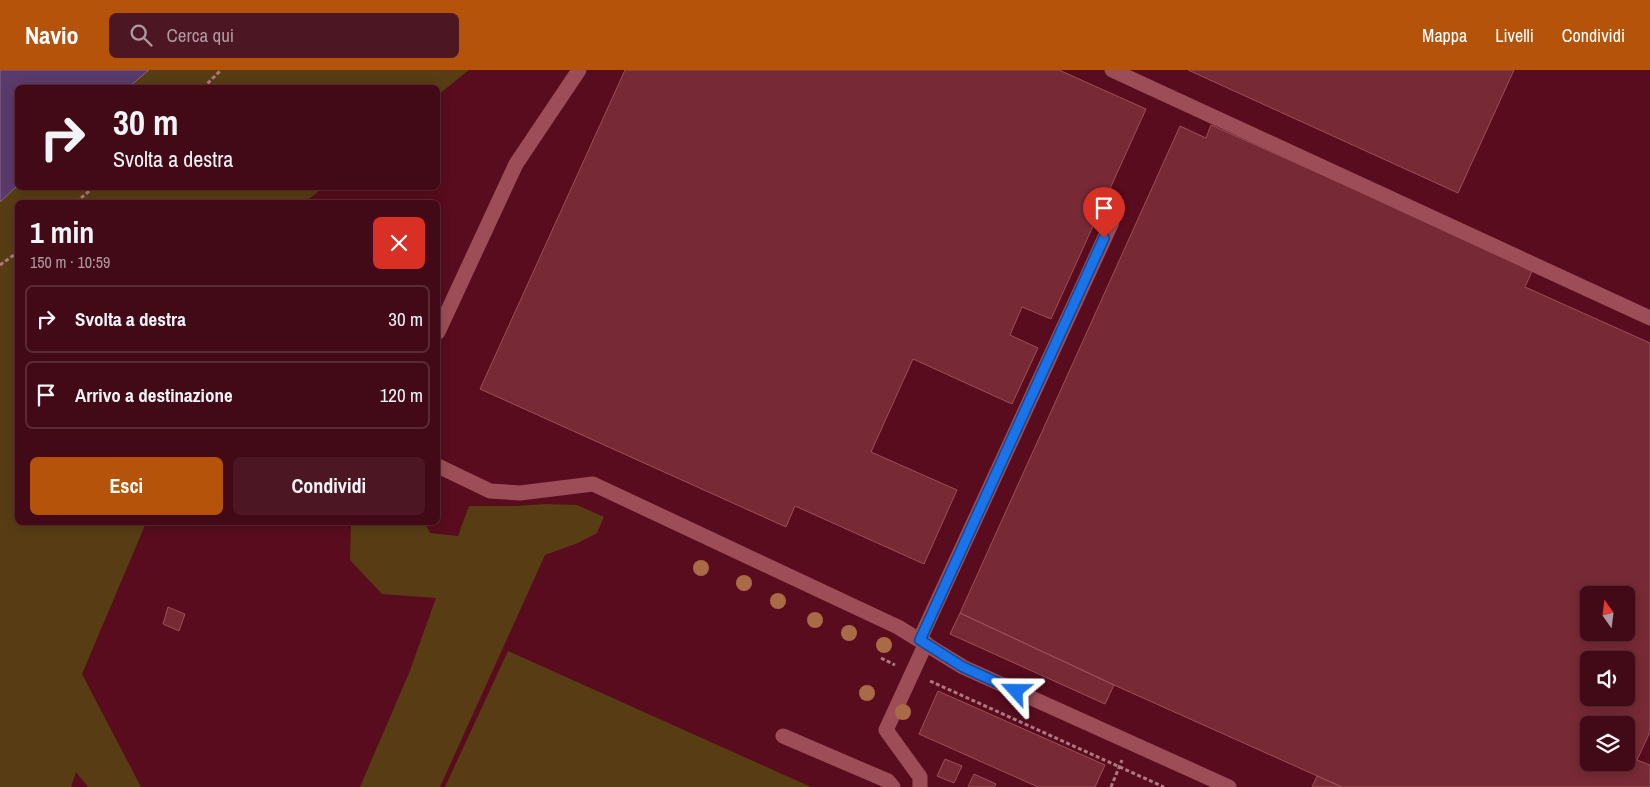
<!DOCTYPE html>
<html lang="it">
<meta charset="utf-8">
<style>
body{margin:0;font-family:"Archivo Narrow",sans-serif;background:#4c1723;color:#f1f3f6;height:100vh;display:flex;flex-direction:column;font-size:19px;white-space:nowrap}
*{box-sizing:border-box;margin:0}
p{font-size:16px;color:#ae9aa1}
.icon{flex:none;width:28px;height:28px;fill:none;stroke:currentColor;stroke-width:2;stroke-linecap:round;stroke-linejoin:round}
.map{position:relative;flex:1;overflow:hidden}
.side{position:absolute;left:15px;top:130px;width:425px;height:325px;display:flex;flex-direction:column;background:#420916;border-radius:8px;box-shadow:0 2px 12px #0003,0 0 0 1px #5a2a35}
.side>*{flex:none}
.hud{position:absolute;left:15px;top:15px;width:425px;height:105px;border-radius:8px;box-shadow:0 2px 12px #0003,0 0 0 1px #5a2a35;background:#420916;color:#f1f3f6;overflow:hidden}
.needle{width:32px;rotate:346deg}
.tools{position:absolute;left:1580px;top:516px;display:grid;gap:10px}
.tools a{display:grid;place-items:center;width:55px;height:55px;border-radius:8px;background:#420916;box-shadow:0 2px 12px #0003,0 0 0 1px #5a2a35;font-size:25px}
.pin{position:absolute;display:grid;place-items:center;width:42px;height:42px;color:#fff;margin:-51px -21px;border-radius:50% 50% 50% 0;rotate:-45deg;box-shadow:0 0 5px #0007}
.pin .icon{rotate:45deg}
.me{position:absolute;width:55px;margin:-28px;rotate:294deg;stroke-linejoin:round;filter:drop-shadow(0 0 4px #0008)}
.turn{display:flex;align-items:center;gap:18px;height:105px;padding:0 15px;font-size:22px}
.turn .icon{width:65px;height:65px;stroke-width:2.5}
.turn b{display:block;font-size:35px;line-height:42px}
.round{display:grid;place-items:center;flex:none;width:52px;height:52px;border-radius:8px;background:#4c1723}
.head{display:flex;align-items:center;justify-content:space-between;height:85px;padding:0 15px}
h1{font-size:30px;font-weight:800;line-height:38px}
.action{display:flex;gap:10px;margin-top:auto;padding:10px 15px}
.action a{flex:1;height:58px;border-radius:8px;background:#b45309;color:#fff;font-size:20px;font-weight:800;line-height:58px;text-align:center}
.action a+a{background:#4c1723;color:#f1f3f6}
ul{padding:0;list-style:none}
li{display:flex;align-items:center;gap:15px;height:68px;margin:0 10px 8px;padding:0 5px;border:2px solid #5a2a35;border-radius:8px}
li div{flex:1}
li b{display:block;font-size:19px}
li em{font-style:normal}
header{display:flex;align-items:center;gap:30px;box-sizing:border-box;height:70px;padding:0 25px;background:#b45309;color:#fff}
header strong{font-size:24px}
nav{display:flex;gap:28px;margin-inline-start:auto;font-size:18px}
.search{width:350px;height:45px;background:#4c1723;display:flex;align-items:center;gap:12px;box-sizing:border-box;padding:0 18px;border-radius:8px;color:#ae9aa1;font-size:19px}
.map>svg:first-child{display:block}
.green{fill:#583d14}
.water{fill:#5a3a6a;stroke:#8a688b}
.building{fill:#772a36;stroke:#9f4e58;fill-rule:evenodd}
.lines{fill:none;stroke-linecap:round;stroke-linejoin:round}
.path{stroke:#b07881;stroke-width:3;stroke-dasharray:4 2.5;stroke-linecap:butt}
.service{stroke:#9d4d57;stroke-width:15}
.tree{fill:#ab6a46}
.route-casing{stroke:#114b97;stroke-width:12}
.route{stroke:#1a73e8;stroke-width:9}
</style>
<header>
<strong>Navio</strong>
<div class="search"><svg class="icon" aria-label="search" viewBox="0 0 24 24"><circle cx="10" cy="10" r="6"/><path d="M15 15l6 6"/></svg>Cerca qui</div>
<nav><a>Mappa</a><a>Livelli</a><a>Condividi</a></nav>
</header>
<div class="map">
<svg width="1650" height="717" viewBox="0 0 1650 717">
<rect width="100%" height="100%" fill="#580c1d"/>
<path class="green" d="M 149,0 L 469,0 L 438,25 L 438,18 L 129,17 Z
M 17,116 L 18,118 L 323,118 L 305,132 L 18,132 L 18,452 L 146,453 L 82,604 L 141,717 L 88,717 L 76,702 L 71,717 L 0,717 L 0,132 Z
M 545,434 L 577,435 L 604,447 L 597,463 L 578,473 L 545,485 L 440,717 L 360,717 L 409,603 L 436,528 L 382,524 L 350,490 L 351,453 L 425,453 L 430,463 L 458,466 L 469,436 L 515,436 Z
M 508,581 L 811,717 L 445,717 Z"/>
<path class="water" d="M 0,0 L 149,0 L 129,17 L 18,18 L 17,116 L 0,132 Z"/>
<path class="building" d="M 625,0 L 1059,0 L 1146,39 L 1051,249 L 1022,237 L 1010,265 L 1038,278 L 1012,334 L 913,289 L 871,382 L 957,420 L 924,494 L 795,436 L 786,457 L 480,319 Z
M 1188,0 L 1514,0 L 1458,123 Z
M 1211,55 L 1533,199 L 1525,217 L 1650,273 L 1650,662 L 1637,690 L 1650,695 L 1650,717 L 1342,717 L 1114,615 L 960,543 L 1180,56 L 1206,68 ZM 1589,525 L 1626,525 L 1626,562 L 1589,562 ZM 1589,590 L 1626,590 L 1626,628 L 1589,628 ZM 1589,655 L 1626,655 L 1626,692 L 1589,692 Z
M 168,537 L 185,544 L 179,561 L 163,554 Z
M 960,543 L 1114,615 L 1105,634 L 950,564 Z
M 938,621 L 1105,695 L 1095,717 L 1038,717 L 919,664 Z
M 945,689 L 962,696 L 954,713 L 937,706 Z
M 974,704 L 996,714 L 994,717 L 968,717 Z
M 1317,706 L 1342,717 L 1312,717 Z"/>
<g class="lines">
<path class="path" d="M 203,18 L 221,0
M 76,132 L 93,118
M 0,195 L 18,182
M 881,588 L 895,595
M 930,611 L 1164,717
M 1111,717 L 1122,690"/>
<path class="service" d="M 1112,0 L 1650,248
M 438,262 L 516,94 L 579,0
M 438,396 L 490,421 L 520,423 L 593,414 L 898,557 L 963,597 L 1229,717
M 920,569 L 1112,152
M 783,666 L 888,711 L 893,717
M 920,717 L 920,707 L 886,660 L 926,573"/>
</g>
<g class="tree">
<circle cx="701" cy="498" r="8"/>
<circle cx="744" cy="513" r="8"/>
<circle cx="778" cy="531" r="8"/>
<circle cx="815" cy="550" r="8"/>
<circle cx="849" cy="563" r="8"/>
<circle cx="884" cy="575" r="8"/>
<circle cx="867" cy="623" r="8"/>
<circle cx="903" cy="642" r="8"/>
</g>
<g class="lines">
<defs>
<path id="route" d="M 1016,621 L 963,597 L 920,570 L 1104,168"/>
</defs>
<use href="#route" class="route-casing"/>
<use href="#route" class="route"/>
</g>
</svg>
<div class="tools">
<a><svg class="needle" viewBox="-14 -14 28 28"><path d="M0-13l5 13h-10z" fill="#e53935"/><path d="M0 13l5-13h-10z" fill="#ae9aa1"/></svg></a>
<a><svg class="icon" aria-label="sound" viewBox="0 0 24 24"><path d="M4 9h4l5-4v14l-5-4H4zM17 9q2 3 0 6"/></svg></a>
<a><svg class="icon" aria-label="layers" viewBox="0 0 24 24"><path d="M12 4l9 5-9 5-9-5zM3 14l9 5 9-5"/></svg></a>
</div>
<div class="pin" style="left:1104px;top:168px;background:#d93025"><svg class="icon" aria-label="arrive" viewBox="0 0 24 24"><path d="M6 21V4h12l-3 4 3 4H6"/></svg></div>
<svg class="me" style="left:1016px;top:621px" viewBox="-20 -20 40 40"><path d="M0-17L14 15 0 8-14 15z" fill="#1a73e8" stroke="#fff" stroke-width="4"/></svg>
<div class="hud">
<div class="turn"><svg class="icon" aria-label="right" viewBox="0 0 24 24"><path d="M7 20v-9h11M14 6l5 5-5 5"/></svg><div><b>30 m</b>Svolta a destra</div></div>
</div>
<section class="side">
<div class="head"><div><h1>1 min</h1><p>150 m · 10:59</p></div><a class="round" style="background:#d93025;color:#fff"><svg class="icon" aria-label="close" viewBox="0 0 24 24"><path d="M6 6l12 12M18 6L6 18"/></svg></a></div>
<ul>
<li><svg class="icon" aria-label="right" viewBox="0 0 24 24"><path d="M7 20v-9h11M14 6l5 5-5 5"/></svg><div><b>Svolta a destra</b></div><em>30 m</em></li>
<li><svg class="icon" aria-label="arrive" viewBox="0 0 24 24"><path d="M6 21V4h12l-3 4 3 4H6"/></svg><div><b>Arrivo a destinazione</b></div><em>120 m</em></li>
</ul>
<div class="action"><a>Esci</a><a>Condividi</a></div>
</section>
</div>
